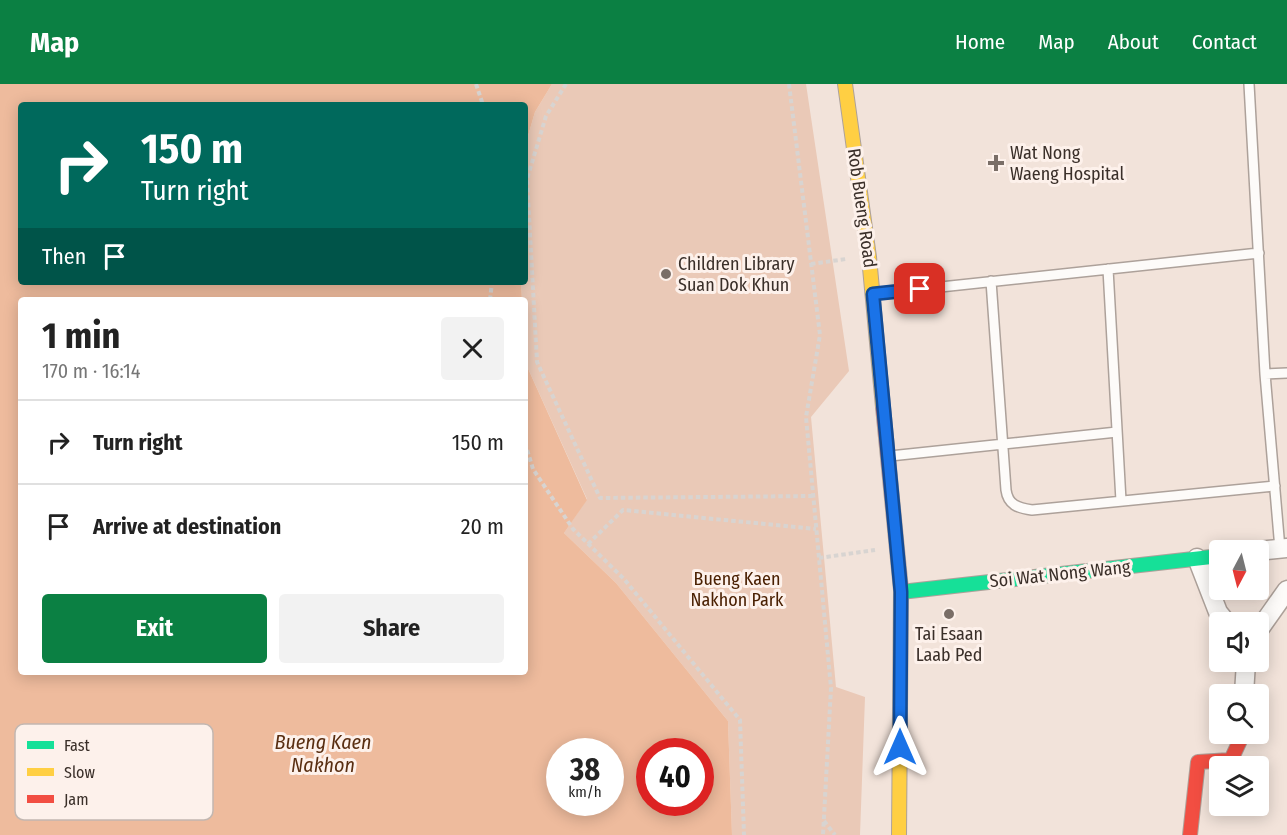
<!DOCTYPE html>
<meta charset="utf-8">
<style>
body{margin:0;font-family:"Fira Sans Condensed",sans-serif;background:#f2f2f2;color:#222;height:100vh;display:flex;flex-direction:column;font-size:22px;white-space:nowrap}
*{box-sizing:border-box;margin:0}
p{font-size:20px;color:#767676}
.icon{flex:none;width:33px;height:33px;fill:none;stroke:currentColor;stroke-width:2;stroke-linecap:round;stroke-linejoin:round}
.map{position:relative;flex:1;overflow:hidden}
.drawer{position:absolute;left:18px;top:213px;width:510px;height:378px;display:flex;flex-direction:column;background:#fff;border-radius:6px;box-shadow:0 3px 15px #0003}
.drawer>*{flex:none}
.banner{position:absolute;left:18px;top:18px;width:510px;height:183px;border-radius:6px;box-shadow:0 3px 15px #0003;background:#00695c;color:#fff;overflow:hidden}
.needle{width:39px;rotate:187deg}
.buttons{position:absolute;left:1209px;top:456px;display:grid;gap:12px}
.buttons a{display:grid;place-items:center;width:60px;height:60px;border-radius:6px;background:#fff;box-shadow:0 3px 15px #0003;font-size:30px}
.speed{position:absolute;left:546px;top:654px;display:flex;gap:12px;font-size:30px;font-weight:700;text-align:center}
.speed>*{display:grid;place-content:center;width:78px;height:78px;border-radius:50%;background:#fff;box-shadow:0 3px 15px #0003;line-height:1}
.speed small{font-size:15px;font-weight:400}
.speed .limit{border:9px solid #d22;background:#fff;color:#111}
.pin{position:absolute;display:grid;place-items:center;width:51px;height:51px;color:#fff;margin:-26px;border-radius:12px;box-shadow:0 3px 9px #0006}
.me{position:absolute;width:66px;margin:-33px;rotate:0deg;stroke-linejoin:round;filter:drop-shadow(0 0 4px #0008)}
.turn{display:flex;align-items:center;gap:21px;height:126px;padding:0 24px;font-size:27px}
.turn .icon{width:78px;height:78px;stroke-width:2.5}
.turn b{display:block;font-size:42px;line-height:51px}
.then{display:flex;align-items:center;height:57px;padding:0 24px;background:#0003;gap:12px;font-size:22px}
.round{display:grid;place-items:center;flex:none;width:63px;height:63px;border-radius:6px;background:#f2f2f2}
.summary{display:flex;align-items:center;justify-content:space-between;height:102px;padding:0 24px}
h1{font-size:36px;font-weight:700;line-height:45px}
.cta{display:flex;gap:12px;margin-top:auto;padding:12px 24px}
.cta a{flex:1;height:69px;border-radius:6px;background:#0b8043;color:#fff;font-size:24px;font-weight:700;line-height:69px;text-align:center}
.cta a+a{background:#f2f2f2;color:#222}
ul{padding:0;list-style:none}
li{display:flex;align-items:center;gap:18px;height:84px;padding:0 24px;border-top:2px solid #e0e0e0}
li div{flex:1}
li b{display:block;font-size:22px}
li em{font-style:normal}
header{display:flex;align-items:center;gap:36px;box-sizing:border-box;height:84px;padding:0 30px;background:#0b8043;color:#fff}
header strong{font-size:28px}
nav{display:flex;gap:33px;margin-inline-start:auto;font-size:21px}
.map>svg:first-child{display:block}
.green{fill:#eac9b7}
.water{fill:#eebb9d;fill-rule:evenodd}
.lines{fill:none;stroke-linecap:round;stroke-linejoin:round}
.lane-casing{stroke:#ada19a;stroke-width:12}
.street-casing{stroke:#ada19a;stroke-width:21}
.fast-casing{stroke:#ada19a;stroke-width:16}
.slow-casing{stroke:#ada19a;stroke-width:16}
.jam-casing{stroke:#ada19a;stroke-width:16}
.path{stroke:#d8d4d1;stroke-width:4;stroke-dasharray:4.5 3;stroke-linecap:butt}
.lane{stroke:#fdfbf9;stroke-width:9}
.street{stroke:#fdfbf9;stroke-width:18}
.fast{stroke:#16e098;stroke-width:14}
.slow{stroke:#ffcf43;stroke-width:14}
.jam{stroke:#f24e42;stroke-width:14}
.route-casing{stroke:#114b97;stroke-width:15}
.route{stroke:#1a73e8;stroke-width:10}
.poi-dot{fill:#7a6e67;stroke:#fdf1eb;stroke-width:2}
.labels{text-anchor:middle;stroke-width:6;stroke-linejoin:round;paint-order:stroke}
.poi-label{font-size:18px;fill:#3a2f29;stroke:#fdf1eb;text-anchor:start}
.street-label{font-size:18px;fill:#3a2f29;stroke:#fdf1eb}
.park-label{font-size:18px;fill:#4a2002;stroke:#fdf1eb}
.water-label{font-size:20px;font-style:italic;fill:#592e11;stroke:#fdf1eb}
.key{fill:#fdf1eb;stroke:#c2b7b1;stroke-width:1.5}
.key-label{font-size:16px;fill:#3a2f29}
</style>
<header>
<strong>Map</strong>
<nav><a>Home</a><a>Map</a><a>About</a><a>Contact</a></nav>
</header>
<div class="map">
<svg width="1287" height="751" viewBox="0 0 1287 751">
<rect width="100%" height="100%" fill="#f2e3da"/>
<path class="green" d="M 552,0 L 806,0 L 849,287 L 811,333 L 836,603 L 865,613 L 860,751 L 732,751 L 728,637 L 616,499 L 564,449 L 587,415 L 526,280 L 525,216 L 522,216 L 521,198 L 525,198 L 525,62 L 535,28 Z"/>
<path class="water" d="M 0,0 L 552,0 L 535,28 L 525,62 L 525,21 L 21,21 L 21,198 L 521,198 L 522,216 L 21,216 L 21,588 L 525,588 L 525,268 L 526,280 L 587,416 L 564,449 L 616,499 L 728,637 L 732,751 L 0,751 ZM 560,668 L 610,668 L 610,718 L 560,718 ZM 650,668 L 700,668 L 700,718 L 650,718 Z"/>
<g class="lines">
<defs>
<path id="lane" d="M 1249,0 L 1265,290 L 1280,465
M 1108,185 L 1121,417
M 991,197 L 1006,406 C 1008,421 1018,424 1032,426 L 1275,402
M 875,210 L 1259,169
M 1265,290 L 1287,289
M 890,372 L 1117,348"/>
<path id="street" d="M 1258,467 L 1287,464
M 1197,474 L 1218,528 L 1226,538
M 1258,547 L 1287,506
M 1244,610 L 1246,578"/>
<path id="fast" d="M 901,508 L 1220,472"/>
<path id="slow" d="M 845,0 L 869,173 L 883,323
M 899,751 L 901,506"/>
<path id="jam" d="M 883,323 L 901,506
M 1190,751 L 1198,678 L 1231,676 L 1243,650"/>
</defs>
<use href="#lane" class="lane-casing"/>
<use href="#street" class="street-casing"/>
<use href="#fast" class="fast-casing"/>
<use href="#slow" class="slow-casing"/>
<use href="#jam" class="jam-casing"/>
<path class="path" d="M 476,0 L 483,21
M 566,0 L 546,32 L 527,95 L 537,278 L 600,414 L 813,412
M 789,0 L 820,251 L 806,333 L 831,604 L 823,751
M 811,180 L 846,175
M 490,216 L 492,198
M 525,359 L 533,385 L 573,445 L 624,495 L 740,636 L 744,751
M 588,460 L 623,426 L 816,445
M 819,474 L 875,466
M 824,737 L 835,751"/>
<use href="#lane" class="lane"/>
<use href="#street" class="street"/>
<use href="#fast" class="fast"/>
<use href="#slow" class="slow"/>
<use href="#jam" class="jam"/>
</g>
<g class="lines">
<defs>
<path id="route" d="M 900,663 L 901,508 L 873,210 L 920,205"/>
</defs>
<use href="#route" class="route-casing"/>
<use href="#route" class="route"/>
</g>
<g class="poi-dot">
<path d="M993 70h6v6h6v6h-6v6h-6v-6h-6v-6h6z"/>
<circle cx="666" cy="190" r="6"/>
<circle cx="949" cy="530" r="6"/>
</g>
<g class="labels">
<g class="poi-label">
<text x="1010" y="75">Wat Nong<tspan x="1010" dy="21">Waeng Hospital</tspan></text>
<text x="678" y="186">Children Library<tspan x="678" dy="21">Suan Dok Khun</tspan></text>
<text x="949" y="556" text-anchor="middle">Tai Esaan<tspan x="949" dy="21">Laab Ped</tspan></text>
</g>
<g class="street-label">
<text transform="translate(862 124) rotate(82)" y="6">Rob Bueng Road</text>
<text transform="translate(1060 490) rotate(-6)" y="6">Soi Wat Nong Wang</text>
</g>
<g class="park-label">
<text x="737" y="501">Bueng Kaen<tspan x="737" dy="21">Nakhon Park</tspan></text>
</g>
<g class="water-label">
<text x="323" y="665">Bueng Kaen<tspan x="323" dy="23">Nakhon</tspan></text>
</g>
</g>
<rect x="15" y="640" width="198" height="96" rx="9" class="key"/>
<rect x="27" y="657" width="27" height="8" fill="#16e098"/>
<rect x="27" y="684" width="27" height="8" fill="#ffcf43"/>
<rect x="27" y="711" width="27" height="8" fill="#f24e42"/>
<g class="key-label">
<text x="64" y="667">Fast</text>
<text x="64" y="694">Slow</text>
<text x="64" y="721">Jam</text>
</g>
</svg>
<div class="buttons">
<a><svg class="needle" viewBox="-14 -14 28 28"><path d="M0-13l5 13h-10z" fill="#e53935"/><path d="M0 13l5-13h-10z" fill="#767676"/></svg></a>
<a><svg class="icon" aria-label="sound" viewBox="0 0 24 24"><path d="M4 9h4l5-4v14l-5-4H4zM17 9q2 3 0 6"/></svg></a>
<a><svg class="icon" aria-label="search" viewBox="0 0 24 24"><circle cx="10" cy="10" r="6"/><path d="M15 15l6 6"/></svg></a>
<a><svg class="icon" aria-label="layers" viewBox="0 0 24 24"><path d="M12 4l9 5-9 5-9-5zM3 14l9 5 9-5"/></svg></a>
</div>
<div class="speed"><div>38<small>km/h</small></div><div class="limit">40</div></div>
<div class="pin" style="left:920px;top:205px;background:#d93025"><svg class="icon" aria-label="arrive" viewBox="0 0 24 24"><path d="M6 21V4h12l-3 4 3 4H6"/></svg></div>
<svg class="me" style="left:900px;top:663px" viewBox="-20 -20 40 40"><path d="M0-17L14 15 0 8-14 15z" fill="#1a73e8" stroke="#fff" stroke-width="4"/></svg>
<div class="banner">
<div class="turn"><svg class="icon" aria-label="right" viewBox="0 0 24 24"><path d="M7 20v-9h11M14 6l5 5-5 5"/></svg><div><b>150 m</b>Turn right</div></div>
<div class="then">Then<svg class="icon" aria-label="arrive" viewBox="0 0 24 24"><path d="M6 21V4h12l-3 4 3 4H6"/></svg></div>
</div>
<section class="drawer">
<div class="summary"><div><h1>1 min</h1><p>170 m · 16:14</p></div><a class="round"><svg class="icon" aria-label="close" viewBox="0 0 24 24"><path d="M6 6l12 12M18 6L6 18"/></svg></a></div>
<ul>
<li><svg class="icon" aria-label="right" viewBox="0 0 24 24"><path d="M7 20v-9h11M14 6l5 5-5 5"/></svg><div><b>Turn right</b></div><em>150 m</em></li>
<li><svg class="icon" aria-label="arrive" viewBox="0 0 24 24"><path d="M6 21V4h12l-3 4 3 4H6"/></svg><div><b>Arrive at destination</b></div><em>20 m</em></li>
</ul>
<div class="cta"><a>Exit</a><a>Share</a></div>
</section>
</div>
